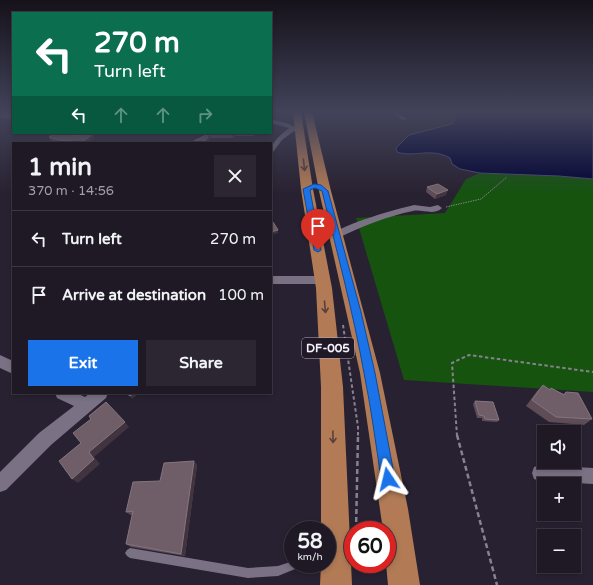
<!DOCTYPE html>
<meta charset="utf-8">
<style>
body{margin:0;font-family:"Varela Round",sans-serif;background:#2b2632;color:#f1f3f6;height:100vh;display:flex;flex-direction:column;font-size:15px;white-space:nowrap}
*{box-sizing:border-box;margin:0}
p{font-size:13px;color:#a1a0a7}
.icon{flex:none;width:22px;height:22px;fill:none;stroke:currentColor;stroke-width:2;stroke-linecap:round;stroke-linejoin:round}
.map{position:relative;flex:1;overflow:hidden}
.sheet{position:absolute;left:12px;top:142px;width:260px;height:252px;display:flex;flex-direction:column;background:#1e1925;border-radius:0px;box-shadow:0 2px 6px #0003,0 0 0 1px #3c3842}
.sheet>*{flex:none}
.banner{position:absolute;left:12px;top:12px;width:260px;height:122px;border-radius:0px;box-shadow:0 2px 6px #0003,0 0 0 1px #3c3842;background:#0b6e4f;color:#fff;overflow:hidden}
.fabs{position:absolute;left:537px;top:425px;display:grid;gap:8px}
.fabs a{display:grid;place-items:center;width:44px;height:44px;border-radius:0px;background:#1e1925;box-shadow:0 2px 6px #0003,0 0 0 1px #3c3842;font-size:20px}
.speed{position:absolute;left:284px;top:521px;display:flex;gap:8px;font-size:20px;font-weight:700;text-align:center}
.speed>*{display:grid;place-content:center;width:52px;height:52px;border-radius:50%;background:#1e1925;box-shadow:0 2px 6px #0003,0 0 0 1px #3c3842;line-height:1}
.speed small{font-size:10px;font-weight:400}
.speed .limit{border:6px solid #d22;background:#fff;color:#111}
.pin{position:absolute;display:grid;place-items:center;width:34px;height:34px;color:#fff;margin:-41px -17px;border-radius:50% 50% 50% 0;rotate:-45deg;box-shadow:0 0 4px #0007}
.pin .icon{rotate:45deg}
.me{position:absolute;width:44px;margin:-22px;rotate:350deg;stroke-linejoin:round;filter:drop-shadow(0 0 3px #0008)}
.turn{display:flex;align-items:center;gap:14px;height:84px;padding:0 16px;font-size:18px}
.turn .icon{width:52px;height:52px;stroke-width:2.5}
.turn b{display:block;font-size:28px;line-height:34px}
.lanes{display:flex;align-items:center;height:38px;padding:0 16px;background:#0003;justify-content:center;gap:20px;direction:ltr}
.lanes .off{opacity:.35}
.round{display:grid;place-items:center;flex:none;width:42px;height:42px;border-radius:0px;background:#2b2632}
.overview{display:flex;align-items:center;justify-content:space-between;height:68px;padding:0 16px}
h1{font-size:24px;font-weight:800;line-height:30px}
.cta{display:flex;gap:8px;margin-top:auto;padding:8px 16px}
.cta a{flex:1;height:46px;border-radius:0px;background:#1a73e8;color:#fff;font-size:16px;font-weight:800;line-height:46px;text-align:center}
.cta a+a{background:#2b2632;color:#f1f3f6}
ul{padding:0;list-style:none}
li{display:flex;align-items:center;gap:12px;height:56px;padding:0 16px;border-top:1px solid #3c3842}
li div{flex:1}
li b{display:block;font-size:15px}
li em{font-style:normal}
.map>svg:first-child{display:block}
.green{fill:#15530f}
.water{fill:#000335;stroke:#4a4a71}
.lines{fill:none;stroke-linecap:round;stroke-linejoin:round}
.path-far2{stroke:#888290;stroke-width:1;stroke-dasharray:1.5 1;stroke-linecap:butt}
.path-far1{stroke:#888290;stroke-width:2;stroke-dasharray:3.5 2.5;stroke-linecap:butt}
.path{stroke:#888290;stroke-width:2.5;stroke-dasharray:5 3;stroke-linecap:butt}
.lane{fill:#7a7184;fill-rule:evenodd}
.street{fill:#7a7184;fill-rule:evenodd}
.primary{fill:#b27b56;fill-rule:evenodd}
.wall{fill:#5e4c56}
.shaded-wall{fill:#42343f}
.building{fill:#6f5e67;stroke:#84757f}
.oneway{stroke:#5a403a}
.route{fill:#1a73e8;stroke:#114b97}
.labels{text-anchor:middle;stroke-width:3;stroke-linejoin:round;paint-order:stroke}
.shield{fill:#1f1827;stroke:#b6b0bc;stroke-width:1}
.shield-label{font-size:12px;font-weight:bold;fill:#f6f1fc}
</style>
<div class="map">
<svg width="593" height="585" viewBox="0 0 593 585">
<rect width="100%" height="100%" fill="#282131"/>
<path class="green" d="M 480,173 L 559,176 L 593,179 L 593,392 L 404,380 L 356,218 L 445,213 L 466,179 Z"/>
<path class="water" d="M 458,112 L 593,112 L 593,179 L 559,176 L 480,173 L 460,169 L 452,164 L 450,158 C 430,147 415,158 397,152 L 396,148 L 409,135 L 452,124 Z"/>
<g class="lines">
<path class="path-far2" d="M 446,207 L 481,199 L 507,177"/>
<path class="path-far1" d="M 343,325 L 358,427 L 358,436
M 457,436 L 452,363 L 469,355 L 593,372"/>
<path class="path" d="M 457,435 L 497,585
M 356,530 L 358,435"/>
<path class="lane" d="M 130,548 L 248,568 L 278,566 L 293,561 L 293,564 L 302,564 L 300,567 L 278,576 L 248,578 L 130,558 L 127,556 L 125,553 L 127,550 Z"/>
<path class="street" d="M 391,112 L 397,112 L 407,119 L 402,120 Z
M 271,119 L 289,124 L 300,130 L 297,132 L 294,131 L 282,140 L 273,152 L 271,153 C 271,141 281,135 289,128 L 271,123 Z
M 414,205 L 430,207 L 438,205 L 442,208 C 434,216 422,209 413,211 C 388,216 363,226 340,237 L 337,238 L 332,235 C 342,224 397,209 414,205 Z
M 271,276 L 323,276 L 327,277 L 328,280 L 327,283 L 323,284 L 271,284 Z
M 0,355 L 13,361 L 13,374 L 0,368 Z
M 55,393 L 76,393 L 85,397 L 90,393 L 108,393 L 106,398 L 51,445 L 6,490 L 0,492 L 0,472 L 39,433 L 74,406 L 57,398 Z
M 540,465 L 593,468 L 593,484 L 540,481 L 534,479 L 532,473 L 534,467 Z"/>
<path class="primary" d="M 293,112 L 301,112 L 313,189 L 332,288 L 343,387 L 352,585 L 320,585 L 321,564 L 327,564 L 327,530 L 321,530 L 321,387 L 316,288 L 301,189 Z
M 304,112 L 312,112 L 331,191 L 380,373 L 408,509 L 420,585 L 388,585 L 386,564 L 387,530 L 383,530 L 360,373 L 319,191 Z"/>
</g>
<path class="wall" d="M 0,112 L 13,112 L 13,120 L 0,118 Z
M 42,133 L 85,133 L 81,135 L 94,137 L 87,143 L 60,143 L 50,140 L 49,137 L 51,136 Z
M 204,133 L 253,133 L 254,136 L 235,136 L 233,138 L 211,138 L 207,143 L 190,143 L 205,135 Z
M 427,187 L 446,195 L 435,199 L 426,192 Z
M 543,385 L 549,390 L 551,388 L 564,394 L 566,392 L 592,419 L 584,425 L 549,422 L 526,406 L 537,391 Z
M 475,401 L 499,420 L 497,422 L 482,421 L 482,418 L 477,418 L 473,404 Z
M 194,461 L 197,465 L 185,556 L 131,547 L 126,544 L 132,515 L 131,515 L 126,512 L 160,481 Z"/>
<path class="shaded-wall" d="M 77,133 L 85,133 L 74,139 L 72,136 Z
M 233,133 L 235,133 L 235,136 L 233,138 L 232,134 Z
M 93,134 L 94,137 L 87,143 L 83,143 L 82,142 Z
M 210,134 L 211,138 L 207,143 L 203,143 Z
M 448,190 L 446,195 L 435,199 L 437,194 Z
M 278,230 L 278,233 L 271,235 L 271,232 Z
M 134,393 L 139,393 L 132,399 L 130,396 Z
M 125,422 L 129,427 L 94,457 L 100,464 L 78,483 L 72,479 L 89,452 Z
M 194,461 L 197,465 L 185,556 L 181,554 Z"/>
<path class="building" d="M 0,112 L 13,112 L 13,118 L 0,115 Z
M 49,133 L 77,133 L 72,136 L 93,134 L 82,142 L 60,140 L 49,137 L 54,135 Z
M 204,133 L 233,133 L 232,134 L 210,134 L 203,143 L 190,143 L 208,134 L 204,134 Z
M 438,184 L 448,190 L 437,194 L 427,187 Z
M 271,222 L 273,222 L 278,230 L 271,232 Z
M 543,385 L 550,390 L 551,388 L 564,395 L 566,392 L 578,393 L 592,419 L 556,417 L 532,400 Z
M 126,393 L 134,393 L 130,396 Z
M 475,401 L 493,402 L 499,420 L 485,419 L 484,416 L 479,415 Z
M 106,402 L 125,422 L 89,452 L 94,459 L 72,479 L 59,461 L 81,443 L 73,433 L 91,419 L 89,416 Z
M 194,461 L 181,554 L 126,544 L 133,511 L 126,512 L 133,482 L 160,481 L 164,463 Z"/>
<defs><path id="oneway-shaft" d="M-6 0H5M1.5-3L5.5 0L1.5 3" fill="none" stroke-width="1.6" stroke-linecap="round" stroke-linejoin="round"/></defs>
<g class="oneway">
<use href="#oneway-shaft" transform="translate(304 165) rotate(84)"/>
<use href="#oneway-shaft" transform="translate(325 307) rotate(85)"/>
<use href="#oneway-shaft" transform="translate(333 437) rotate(89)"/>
</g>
<linearGradient id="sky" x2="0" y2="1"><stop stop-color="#16121b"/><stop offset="0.58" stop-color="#42435a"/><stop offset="1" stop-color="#42435a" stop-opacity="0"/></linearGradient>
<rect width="593" height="194" fill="url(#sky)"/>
<path class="route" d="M 314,184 L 321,185 L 328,191 L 361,312 L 375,373 L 395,479 L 393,484 L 388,486 L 383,484 L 381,479 C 376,444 371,408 364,373 C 353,312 337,252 322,191 L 315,188 L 310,190 L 321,250 L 318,252 L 314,250 L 303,189 Z"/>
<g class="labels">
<rect class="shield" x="302" y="338" width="52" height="20" rx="3"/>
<g class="shield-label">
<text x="328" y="352">DF-005</text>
</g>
</g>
</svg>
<div class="fabs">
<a><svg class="icon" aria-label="sound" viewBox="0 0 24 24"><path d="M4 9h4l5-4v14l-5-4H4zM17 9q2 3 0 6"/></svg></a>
<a>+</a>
<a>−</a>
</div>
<div class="speed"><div>58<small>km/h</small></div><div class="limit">60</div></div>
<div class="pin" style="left:318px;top:250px;background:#d93025"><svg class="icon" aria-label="arrive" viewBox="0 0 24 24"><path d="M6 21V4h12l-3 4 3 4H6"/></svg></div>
<svg class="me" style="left:388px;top:479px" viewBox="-20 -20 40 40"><path d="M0-17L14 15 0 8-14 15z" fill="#1a73e8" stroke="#fff" stroke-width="4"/></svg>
<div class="banner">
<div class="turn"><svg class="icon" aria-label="left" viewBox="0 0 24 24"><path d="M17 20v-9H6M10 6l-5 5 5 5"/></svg><div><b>270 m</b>Turn left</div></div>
<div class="lanes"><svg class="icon" aria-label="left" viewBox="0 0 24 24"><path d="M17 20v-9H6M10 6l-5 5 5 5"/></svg><svg class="icon off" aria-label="ahead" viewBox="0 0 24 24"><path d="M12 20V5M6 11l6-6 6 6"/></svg><svg class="icon off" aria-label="ahead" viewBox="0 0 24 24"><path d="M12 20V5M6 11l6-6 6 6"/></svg><svg class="icon off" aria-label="right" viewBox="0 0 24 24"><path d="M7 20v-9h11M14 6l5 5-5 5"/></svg></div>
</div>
<section class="sheet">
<div class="overview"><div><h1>1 min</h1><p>370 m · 14:56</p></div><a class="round"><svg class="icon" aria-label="close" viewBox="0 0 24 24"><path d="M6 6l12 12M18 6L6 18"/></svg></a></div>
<ul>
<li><svg class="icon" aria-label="left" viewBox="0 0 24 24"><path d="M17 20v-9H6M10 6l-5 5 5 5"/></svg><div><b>Turn left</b></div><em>270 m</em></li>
<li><svg class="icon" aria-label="arrive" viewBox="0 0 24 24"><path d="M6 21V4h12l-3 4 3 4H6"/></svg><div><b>Arrive at destination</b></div><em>100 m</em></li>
</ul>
<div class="cta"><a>Exit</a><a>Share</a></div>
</section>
</div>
